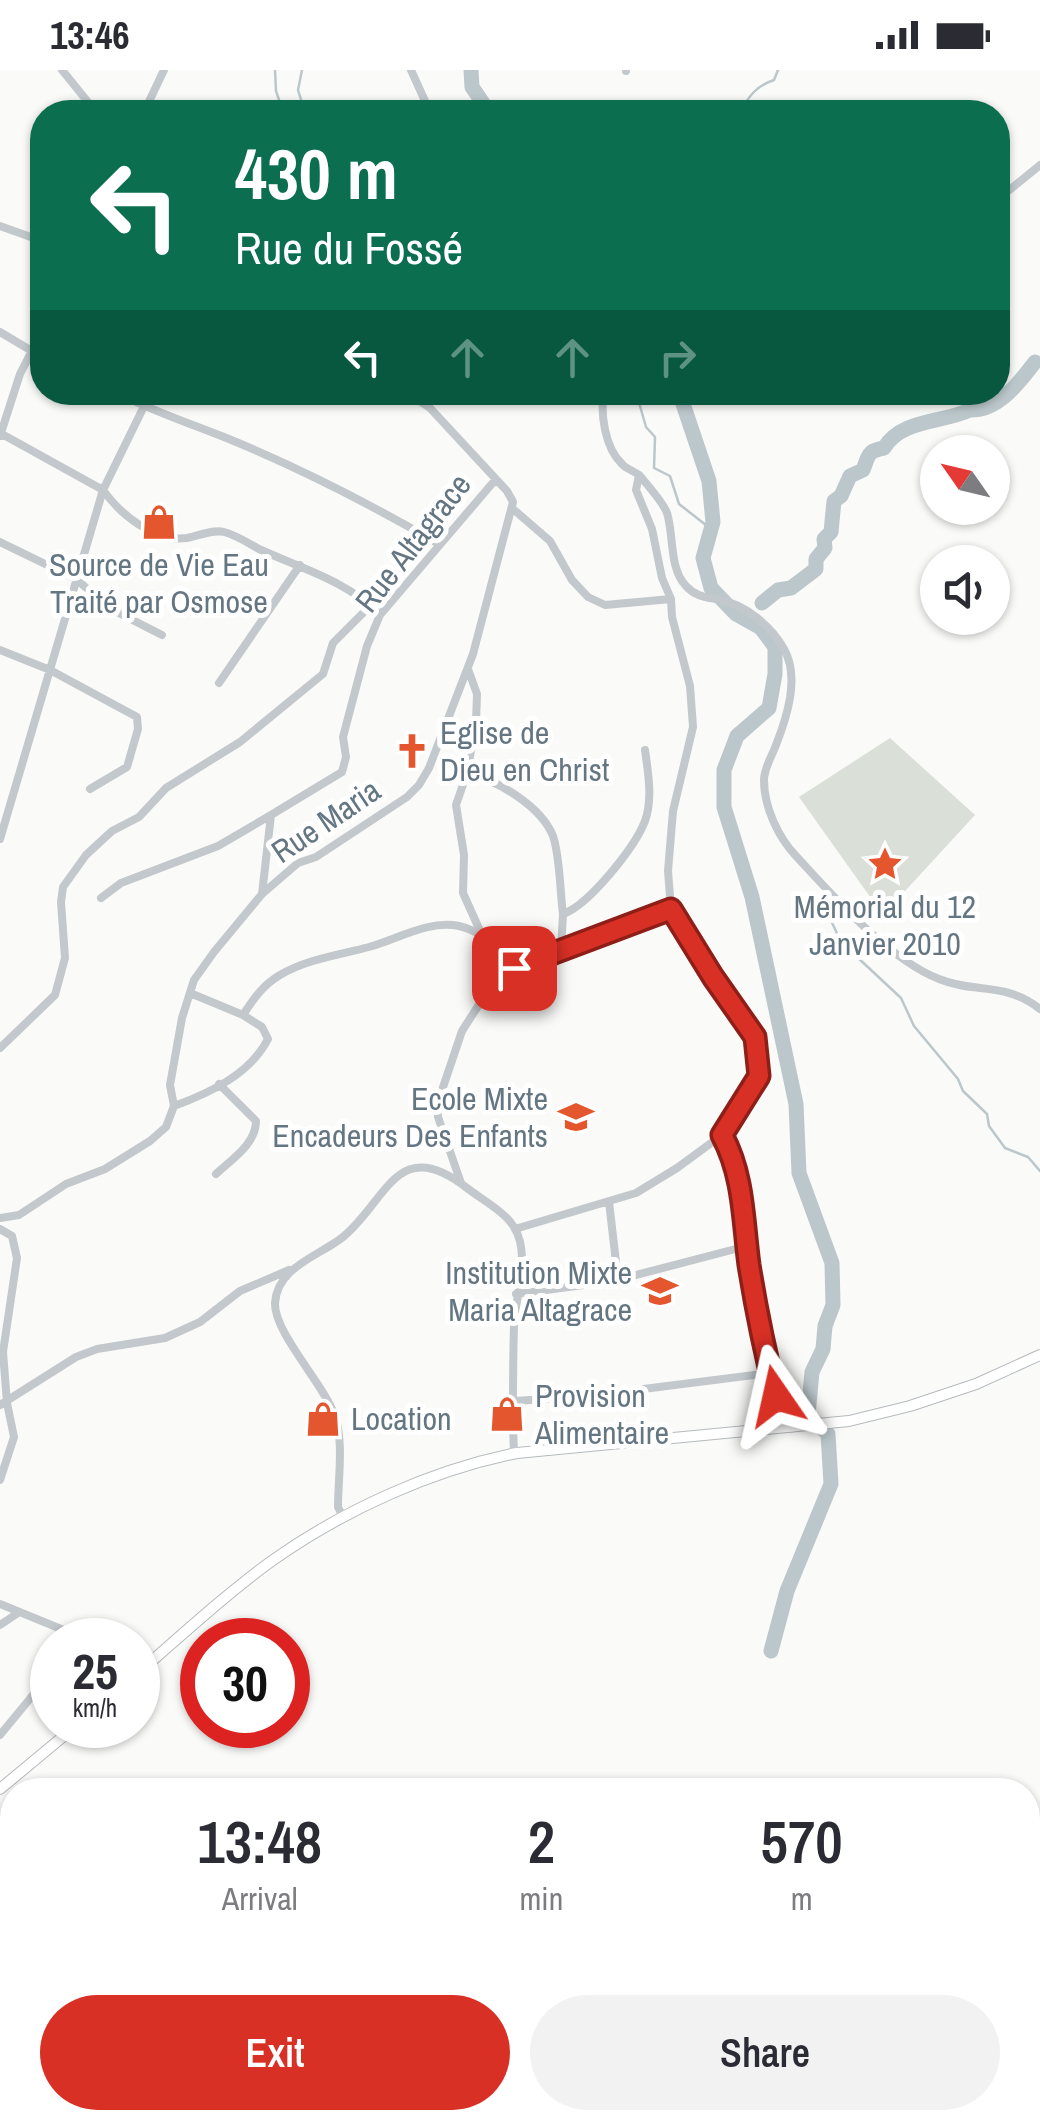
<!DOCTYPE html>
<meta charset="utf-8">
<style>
body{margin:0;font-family:"Archivo Narrow",sans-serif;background:#f2f2f3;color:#2b2b33;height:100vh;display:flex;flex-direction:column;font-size:38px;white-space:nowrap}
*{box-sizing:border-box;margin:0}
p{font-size:32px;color:#7c7c81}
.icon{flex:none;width:55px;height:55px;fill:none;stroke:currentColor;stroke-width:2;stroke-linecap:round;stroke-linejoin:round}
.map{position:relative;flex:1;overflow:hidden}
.drawer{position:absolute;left:0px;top:1708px;width:1040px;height:352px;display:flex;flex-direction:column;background:#fff;border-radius:40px 40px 0 0;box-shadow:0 2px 8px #0004}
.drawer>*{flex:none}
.top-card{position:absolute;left:30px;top:30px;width:980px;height:305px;border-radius:40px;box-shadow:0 2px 8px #0004;background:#0b6e4f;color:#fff;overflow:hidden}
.needle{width:65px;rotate:304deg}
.tools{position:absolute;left:920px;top:365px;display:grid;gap:20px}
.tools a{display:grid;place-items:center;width:90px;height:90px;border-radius:50%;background:#fff;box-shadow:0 2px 8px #0004;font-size:50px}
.speed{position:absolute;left:30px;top:1548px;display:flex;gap:20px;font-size:50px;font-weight:700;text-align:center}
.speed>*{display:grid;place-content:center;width:130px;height:130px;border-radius:50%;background:#fff;box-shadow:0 2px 8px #0004;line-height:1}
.speed small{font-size:25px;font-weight:400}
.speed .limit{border:15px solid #d22;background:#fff;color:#111}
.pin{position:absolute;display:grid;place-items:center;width:85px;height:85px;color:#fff;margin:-42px;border-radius:20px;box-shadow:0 5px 15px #0006}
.me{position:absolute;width:110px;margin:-55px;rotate:349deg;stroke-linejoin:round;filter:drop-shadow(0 0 8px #0008)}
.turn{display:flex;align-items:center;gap:35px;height:210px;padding:0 40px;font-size:45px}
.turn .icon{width:130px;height:130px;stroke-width:2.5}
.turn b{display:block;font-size:70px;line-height:85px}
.lanes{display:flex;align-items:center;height:95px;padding:0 40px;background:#0003;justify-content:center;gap:50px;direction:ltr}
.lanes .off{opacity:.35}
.eta{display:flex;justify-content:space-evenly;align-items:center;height:170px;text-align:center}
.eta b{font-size:60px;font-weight:600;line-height:70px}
.action{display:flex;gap:20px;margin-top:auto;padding:20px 40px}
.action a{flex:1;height:115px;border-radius:60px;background:#d93025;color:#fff;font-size:40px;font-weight:600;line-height:115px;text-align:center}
.action a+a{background:#f2f2f3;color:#2b2b33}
.status{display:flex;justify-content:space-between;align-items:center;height:70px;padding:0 50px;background:#fff;direction:ltr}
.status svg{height:28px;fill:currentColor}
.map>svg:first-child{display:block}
.green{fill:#dadfd7}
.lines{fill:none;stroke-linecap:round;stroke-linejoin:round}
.stream{stroke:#bbc7cb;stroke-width:2.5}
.river{stroke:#bbc7cb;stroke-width:15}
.major-casing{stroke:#b5babe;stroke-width:12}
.minor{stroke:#c3c8cc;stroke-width:8}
.major{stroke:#fff;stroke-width:10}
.route-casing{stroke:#8d1f18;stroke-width:25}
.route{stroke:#d93025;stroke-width:18}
.labels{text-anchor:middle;stroke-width:10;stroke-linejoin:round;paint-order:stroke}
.street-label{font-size:32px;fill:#657683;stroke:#fff}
.poi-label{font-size:32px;fill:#657683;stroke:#fff;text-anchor:start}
</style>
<div class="status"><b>13:46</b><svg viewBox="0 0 49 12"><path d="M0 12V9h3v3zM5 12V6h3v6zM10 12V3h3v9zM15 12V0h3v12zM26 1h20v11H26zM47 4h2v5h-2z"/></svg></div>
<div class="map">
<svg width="1040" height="2058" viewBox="0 0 1040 2058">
<rect width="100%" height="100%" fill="#fafaf8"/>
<path class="green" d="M 890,668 L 975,745 L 883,845 L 799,727 Z
M 1040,1995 L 1040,2058 L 887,2058 L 951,2048 L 1028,2048 L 1028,2011 Z"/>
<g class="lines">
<path class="stream" d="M 275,0 L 276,21 L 280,33 L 303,36 L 305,42
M 302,0 L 298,20 L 303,36
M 740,42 C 749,26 756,16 774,10 L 778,0
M 636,322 L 646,357 L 655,367 L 654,398 L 670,406 L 679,434 L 711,459
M 828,844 L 841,872 L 901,928 L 914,956 L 958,1009 L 963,1021 L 987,1044 L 989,1056 L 1005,1078 L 1028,1087 L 1040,1101"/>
<path class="river" d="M 471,0 L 472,17 L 489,42
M 679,322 L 709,411 L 713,452 L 703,488 L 711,518 L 736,544 L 761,558 L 775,577 L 775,604 L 769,638 L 737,666 L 724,700 L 724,737 L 752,827 L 796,1034 L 799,1103 L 832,1193 L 833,1235 L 825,1256 L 823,1279 L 812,1302 L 808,1345 L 828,1364 L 831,1414 L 787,1521 L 771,1581
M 762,533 L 778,520 L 791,518 L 816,499 L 816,489 L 825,478 L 824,469 L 831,462 L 834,431 L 841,426 L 850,406 L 863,400 C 869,385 867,381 884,378 C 901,349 942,353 970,340 C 998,341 1019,313 1035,292"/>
<defs>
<path id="major" d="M 138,1603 C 182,1565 226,1524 273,1490 C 344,1440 432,1400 517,1383 L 849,1351 L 910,1336 L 976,1314 L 1040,1285
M 0,1719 L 77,1655"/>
</defs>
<use href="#major" class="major-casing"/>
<path class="minor" d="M 62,0 L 96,42
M 411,0 L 430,42
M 626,1 L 626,0
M 144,42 L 164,0
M 998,111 L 1007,122 L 1040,95
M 0,156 L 42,171
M 0,262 L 42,287
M 116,322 C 151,341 187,352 224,367 C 298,397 370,434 439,474
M 604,322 C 600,344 605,378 622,394 C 627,400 636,401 641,407 C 648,416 663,432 667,443 C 674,465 669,499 686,516 C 696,527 706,527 720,530 C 745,534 772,557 784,579 C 800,607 787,647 776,675 C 772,686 764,698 764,710 C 764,737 778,767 796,786 C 833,826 888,889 939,909 C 976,924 1004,911 1040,939
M 0,363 L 103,420 C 121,445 154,472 187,468 C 199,466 213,459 224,462 C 236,465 248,473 259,479 C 300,498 348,511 380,545
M 0,366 L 20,304 L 42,261
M 639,405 L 636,420 L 652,459 L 662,508 L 671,529
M 513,439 L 550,471 L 572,510 L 588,527 L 605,535 L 671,529 L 672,547 L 690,616 L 693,657 L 673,741 L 668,801 L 671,839 L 683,861 L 755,967 L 759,1007 L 722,1065 L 677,1098 L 636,1123 L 515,1159
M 0,472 L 76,509 L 109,538 L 162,565
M 0,580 L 50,600 L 137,647 L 138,659 L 127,697 L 90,719
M 468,599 L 477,624 L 476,653 L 467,703 L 456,735 L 464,785 L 463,823 L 481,863
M 219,613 L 300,495
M 467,703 C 497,710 541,736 553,766 C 560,786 560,822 563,844
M 0,769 L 103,420 L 151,322
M 262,824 L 271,745 L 342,702 L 346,687 L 343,667 L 367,576 L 380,545 L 496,409
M 101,828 L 121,813 L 218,776 L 271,745
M 561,880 L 563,844 C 589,835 635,777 645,751 C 653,729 648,702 645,680
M 190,923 L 243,945 C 254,928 263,915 280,905 C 307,889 339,885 369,877 C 398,869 428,850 459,856 C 483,861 498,880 514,898 L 671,839
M 0,978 L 55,925 L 65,888 L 61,832 L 63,817 L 86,785 L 112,761 L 139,747 L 166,718 L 240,672 L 323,604 L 333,573 L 371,535
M 174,1036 C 210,1023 250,1004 268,969 L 262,957 L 243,945
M 722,1065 C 741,1100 744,1138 747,1178 C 752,1229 768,1313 791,1359
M 216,1104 C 232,1089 256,1074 256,1051 L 219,1014
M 461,1113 L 438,1047 L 437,1035 L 462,961 L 480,933 L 514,898
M 609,1132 L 618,1209
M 0,1148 L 19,1145 L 66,1114 L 105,1099 L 150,1071 L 166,1057 L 174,1036 L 170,1015 L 182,948 L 194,910 L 214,882 L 262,824 L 298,793 L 316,787 L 407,727 L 419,715 L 429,698 L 473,584 L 513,432 L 507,421 L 430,338 L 406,322
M 0,1159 L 12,1166 L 17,1188 L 3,1282 L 7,1333 L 14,1367 L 0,1410
M 516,1224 L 613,1211 L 747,1176
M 514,1331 L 580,1327 L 770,1303
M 0,1335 L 76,1287 L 97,1279 L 165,1268 L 200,1252 L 240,1221 L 289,1200
M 343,1447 L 338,1437 C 338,1410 344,1372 335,1346 C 324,1314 274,1263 275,1233 C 277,1197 319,1186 343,1167 C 387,1131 397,1063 467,1118 C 481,1129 504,1141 514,1157 C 531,1184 516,1223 514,1254 C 513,1296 512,1341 514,1383
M 0,1534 L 88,1570
M 0,1555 L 18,1543
M 0,1665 L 52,1602"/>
<use href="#major" class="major"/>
</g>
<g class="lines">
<defs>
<path id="route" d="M 514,898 L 671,839 L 713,907 L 755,967 L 759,1006 L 722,1065 C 744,1106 743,1150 749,1195 C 756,1238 765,1283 776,1326"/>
</defs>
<use href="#route" class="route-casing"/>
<use href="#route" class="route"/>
</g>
<defs>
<symbol id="shop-bare" viewBox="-9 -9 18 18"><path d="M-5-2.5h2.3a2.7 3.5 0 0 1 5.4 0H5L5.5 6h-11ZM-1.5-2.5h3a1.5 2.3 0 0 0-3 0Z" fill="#e4572e" stroke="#fff" stroke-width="2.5" paint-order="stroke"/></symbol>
<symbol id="church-bare" viewBox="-9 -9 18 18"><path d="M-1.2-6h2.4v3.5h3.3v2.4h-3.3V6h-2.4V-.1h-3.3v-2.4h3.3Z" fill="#e4572e" stroke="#fff" stroke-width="2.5" paint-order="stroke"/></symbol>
<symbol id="sight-bare" viewBox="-9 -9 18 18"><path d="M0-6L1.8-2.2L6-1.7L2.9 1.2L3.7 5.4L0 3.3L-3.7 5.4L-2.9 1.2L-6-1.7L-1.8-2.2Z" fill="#e4572e" stroke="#fff" stroke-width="2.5" paint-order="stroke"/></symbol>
<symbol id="school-bare" viewBox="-9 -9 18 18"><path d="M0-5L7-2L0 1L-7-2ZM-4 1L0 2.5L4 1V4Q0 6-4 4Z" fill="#e4572e" stroke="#fff" stroke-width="2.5" paint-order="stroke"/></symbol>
</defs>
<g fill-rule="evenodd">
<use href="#shop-bare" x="134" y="427" width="50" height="50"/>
<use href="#church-bare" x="387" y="656" width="50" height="50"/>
<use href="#sight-bare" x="860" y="769" width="50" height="50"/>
<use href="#school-bare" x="551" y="1022" width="50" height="50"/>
<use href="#school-bare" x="635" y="1196" width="50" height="50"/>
<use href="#shop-bare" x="482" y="1319" width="50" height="50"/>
<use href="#shop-bare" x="298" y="1324" width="50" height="50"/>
</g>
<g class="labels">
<g class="street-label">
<text transform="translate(413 473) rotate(-52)" y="11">Rue Altagrace</text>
<text transform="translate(326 751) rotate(-34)" y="11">Rue Maria</text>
</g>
<g class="poi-label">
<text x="159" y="506" text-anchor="middle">Source de Vie Eau<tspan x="159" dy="37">Traité par Osmose</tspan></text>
<text x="440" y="674">Eglise de<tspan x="440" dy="37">Dieu en Christ</tspan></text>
<text x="885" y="848" text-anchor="middle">Mémorial du 12<tspan x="885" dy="37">Janvier 2010</tspan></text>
<text x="548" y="1040" text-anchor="end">Ecole Mixte<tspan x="548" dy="37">Encadeurs Des Enfants</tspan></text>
<text x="632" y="1214" text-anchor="end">Institution Mixte<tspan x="632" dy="37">Maria Altagrace</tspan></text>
<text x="535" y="1337">Provision<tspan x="535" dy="37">Alimentaire</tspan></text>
<text x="351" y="1360">Location</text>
</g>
</g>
</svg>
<div class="tools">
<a><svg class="needle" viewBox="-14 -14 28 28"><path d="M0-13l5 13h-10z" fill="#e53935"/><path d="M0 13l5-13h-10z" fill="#7c7c81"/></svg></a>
<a><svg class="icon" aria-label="sound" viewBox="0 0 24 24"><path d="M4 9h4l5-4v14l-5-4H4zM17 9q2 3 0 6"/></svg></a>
</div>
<div class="speed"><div>25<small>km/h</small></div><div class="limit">30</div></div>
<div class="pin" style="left:514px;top:898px;background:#d93025"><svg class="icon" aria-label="arrive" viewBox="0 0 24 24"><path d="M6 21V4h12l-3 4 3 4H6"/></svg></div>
<svg class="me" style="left:776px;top:1326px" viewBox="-20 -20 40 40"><path d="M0-17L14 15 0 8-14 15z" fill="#d93025" stroke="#fff" stroke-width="4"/></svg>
<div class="top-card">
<div class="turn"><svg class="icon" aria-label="left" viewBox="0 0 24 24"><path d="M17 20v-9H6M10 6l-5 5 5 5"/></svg><div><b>430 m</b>Rue du Fossé</div></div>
<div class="lanes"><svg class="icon" aria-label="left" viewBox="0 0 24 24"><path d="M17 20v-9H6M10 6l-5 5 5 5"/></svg><svg class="icon off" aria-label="ahead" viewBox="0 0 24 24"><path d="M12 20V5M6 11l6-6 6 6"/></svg><svg class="icon off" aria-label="ahead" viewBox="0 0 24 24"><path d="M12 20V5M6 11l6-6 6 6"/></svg><svg class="icon off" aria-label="right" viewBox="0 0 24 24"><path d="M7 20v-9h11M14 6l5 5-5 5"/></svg></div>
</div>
<section class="drawer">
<div class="eta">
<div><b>13:48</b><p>Arrival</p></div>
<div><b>2</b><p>min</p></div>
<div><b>570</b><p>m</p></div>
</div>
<div class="action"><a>Exit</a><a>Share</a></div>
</section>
</div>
